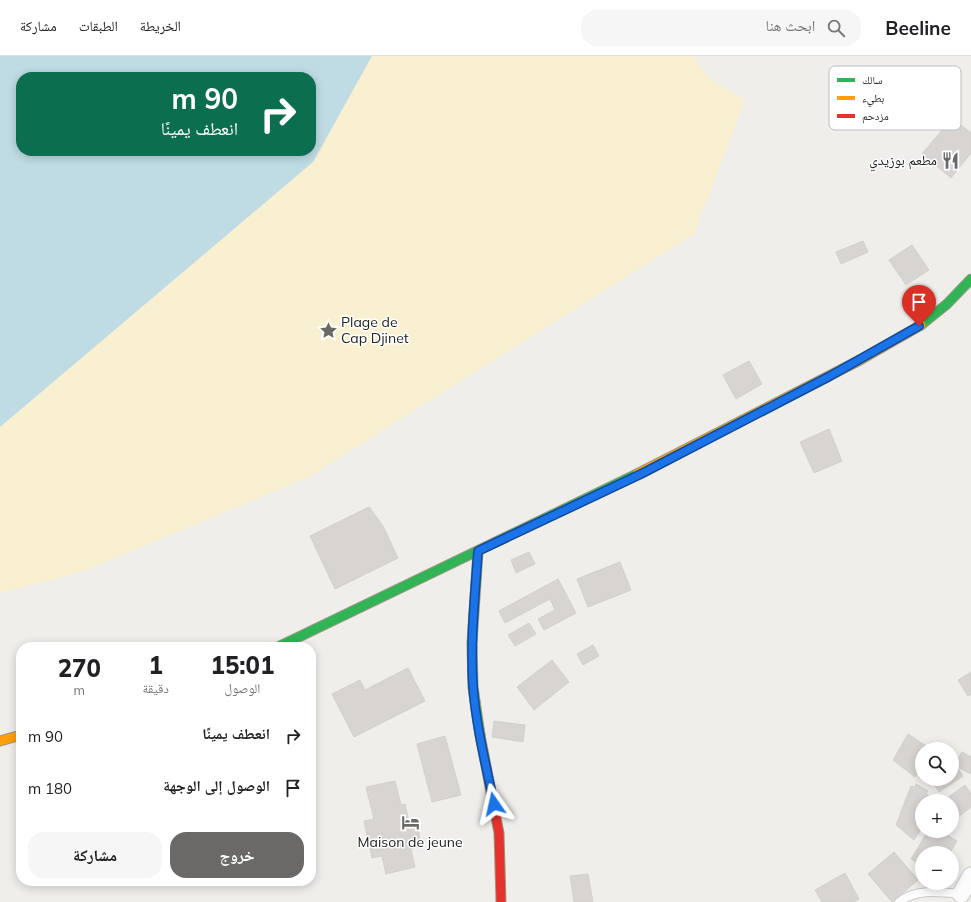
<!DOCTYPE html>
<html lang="ar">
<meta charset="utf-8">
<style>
body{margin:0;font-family:Mulish,"Noto Naskh Arabic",sans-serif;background:#f6f6f6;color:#202124;direction:rtl;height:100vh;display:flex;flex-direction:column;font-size:15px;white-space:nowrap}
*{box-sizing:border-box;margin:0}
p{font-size:13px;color:#757577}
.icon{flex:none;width:22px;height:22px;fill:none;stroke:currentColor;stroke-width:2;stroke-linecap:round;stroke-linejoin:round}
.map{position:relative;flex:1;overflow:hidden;direction:ltr}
.sheet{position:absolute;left:16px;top:586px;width:300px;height:244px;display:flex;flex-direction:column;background:#fff;border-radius:16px;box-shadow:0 2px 10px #0003;direction:rtl}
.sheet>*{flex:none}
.guide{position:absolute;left:16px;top:16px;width:300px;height:84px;border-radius:16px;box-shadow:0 2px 10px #0003;direction:rtl;background:#0b6e4f;color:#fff;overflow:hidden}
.controls{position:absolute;left:915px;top:686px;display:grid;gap:8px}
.controls a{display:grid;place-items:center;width:44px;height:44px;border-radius:50%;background:#fff;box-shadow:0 2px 10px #0003;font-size:20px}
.pin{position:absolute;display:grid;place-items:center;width:34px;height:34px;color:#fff;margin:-41px -17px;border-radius:50% 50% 50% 0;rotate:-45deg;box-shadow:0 0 4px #0007}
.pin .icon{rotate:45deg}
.me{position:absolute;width:44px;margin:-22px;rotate:349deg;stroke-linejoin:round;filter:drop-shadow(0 0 3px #0008)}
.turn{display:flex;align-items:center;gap:14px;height:84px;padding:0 12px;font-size:18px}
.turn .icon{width:52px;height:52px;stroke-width:2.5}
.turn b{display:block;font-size:28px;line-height:34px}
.eta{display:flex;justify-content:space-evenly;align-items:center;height:68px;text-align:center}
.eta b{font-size:24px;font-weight:800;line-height:28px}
.action{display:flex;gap:8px;margin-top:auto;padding:8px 12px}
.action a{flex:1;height:46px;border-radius:16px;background:#6a6968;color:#fff;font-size:16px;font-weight:800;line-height:46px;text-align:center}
.action a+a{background:#f6f6f6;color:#202124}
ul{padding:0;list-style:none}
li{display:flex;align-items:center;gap:12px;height:52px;padding:0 12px}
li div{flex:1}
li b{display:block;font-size:15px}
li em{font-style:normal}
header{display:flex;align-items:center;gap:24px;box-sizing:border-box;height:56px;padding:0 20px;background:#fff;border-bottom:1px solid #e0e0e0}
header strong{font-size:19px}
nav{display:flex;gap:22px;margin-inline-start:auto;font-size:14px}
.search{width:280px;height:36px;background:#f6f6f6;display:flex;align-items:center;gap:10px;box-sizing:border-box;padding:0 14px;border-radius:16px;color:#757577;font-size:15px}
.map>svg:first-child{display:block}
.sand{fill:#f8f0d0}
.water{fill:#bfdbe3;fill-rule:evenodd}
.building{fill:#d7d4d2;stroke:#d3d0cc}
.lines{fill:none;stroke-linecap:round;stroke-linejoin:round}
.lane-casing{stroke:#c9c8c7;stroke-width:10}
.street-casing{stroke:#c9c8c7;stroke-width:19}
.fast-casing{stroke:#999a82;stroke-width:11}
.slow-casing{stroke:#999a82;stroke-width:11}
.jam-casing{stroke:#999a82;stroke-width:11}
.lane{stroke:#fdfcfc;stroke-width:8}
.street{stroke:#fdfcfc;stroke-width:17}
.fast{stroke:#30b455;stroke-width:9}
.slow{stroke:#ff9f0a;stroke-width:9}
.jam{stroke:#e5322d;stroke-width:9}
.route-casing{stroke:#114b97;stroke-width:10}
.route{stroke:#1a73e8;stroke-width:7}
.labels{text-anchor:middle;stroke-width:3;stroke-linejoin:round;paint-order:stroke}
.poi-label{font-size:14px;fill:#222;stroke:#fff;text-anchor:end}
.key{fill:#fff;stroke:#bdbdbd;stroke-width:1}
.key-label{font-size:11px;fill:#222}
</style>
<header>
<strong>Beeline</strong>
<div class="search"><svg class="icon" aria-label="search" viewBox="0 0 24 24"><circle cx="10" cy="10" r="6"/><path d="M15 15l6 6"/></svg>ابحث هنا</div>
<nav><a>الخريطة</a><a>الطبقات</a><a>مشاركة</a></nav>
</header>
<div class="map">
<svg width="971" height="846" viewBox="0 0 971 846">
<rect width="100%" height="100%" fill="#f0eeeb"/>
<path class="sand" d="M 372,0 L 693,0 L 710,23 L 745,44 L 694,178 L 309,421 L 82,516 L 0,537 L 0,371 L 313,106 Z"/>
<path class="water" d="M 0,0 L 372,0 L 313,106 L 0,371 ZM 21,21 L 311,21 L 311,95 L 21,95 Z"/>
<path class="building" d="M 952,62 L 971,77 L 971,97 L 951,122 L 922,98 Z
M 863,185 L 868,196 L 841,208 L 836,196 Z
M 912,189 L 929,214 L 906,229 L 889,204 Z
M 749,305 L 762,328 L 736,343 L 723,319 Z
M 829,373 L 842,405 L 814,417 L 800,386 Z
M 369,451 L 383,470 L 398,502 L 335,533 L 310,480 Z
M 529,496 L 535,508 L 516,517 L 511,504 Z
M 620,506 L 631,534 L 588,551 L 577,523 Z
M 558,523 L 576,557 L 544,574 L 538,563 L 555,554 L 550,543 L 505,567 L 499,555 Z
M 529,567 L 536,578 L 515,590 L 508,579 Z
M 593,589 L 599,600 L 583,609 L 577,598 Z
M 552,604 L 569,626 L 534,654 L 517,631 Z
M 408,612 L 425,645 L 354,681 L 332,638 L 360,624 L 365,634 Z
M 971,616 L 971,638 L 968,640 L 958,624 Z
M 494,665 L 525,669 L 523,686 L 492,681 Z
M 908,678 L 931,693 L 922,693 L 922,709 L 915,721 L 893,704 Z
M 445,680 L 461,739 L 432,746 L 417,688 Z
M 962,696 L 971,701 L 971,718 L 954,709 Z
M 952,703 L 963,720 L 939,736 L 931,723 L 952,723 Z
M 395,725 L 401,749 L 405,748 L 410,771 L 417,769 L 422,790 L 411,793 L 415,811 L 386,818 L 382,800 L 372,802 L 364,765 L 374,763 L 366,731 Z
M 916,728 L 928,735 L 926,738 L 938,745 L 922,745 L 922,772 L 914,784 L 896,769 L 911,730 L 915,731 Z
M 965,729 L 971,738 L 971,751 L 953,765 L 952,745 L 943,745 Z
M 928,775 L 941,775 L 957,785 L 950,797 L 922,797 L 922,810 L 911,803 Z
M 894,796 L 918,824 L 892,846 L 868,818 Z
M 845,817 L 859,843 L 854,846 L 822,846 L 815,834 Z
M 588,818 L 593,846 L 574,846 L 570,820 Z"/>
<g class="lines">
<defs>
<path id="lane" d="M 899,846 C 916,832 941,836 961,838"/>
<path id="street" d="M 961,838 L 971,820"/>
<path id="fast" d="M 921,269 L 947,248 L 971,223
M 478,495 L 472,587 L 473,631 L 480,679
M 278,591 L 637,418"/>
<path id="slow" d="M 637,418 L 860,304 L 921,269
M 0,685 L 21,679"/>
<path id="jam" d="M 480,679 L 499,777 L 501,846"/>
</defs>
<use href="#lane" class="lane-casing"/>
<use href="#street" class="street-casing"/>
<use href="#fast" class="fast-casing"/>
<use href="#slow" class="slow-casing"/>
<use href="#jam" class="jam-casing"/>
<use href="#lane" class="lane"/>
<use href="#street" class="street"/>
<use href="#fast" class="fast"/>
<use href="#slow" class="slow"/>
<use href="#jam" class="jam"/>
</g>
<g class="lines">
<defs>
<path id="route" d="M 494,748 C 486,709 476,670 473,630 C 470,585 475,540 478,495 L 641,418 L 830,320 L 919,270"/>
</defs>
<use href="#route" class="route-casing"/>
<use href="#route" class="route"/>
</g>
<defs>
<symbol id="restaurant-bare" viewBox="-9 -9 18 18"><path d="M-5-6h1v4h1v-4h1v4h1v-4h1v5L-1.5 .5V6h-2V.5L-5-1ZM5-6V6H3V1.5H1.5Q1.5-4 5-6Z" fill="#6a6968" stroke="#fff" stroke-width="2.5" paint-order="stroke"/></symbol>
<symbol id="sight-bare" viewBox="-9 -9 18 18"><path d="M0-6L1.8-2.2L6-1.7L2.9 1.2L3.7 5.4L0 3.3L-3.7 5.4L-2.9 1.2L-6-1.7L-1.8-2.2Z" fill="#6a6968" stroke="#fff" stroke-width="2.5" paint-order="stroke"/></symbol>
<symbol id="hotel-bare" viewBox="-9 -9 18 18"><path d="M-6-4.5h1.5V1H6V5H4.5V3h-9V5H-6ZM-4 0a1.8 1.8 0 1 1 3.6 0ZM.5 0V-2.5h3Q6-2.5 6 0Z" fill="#6a6968" stroke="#fff" stroke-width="2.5" paint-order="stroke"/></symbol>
</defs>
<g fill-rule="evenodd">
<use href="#restaurant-bare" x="938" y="92" width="25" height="25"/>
<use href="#sight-bare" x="316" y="262" width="25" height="25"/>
<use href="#hotel-bare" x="398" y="754" width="25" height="25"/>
</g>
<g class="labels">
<g class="poi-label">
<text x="937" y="109">مطعم بوزيدي</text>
<text x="341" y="271" text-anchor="start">Plage de<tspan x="341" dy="16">Cap Djinet</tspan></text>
<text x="410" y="791" text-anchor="middle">Maison de jeune</text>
</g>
</g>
<rect x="829" y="10" width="132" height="64" rx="6" class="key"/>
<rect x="837" y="22" width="18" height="4" fill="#30b455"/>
<rect x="837" y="40" width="18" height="4" fill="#ff9f0a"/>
<rect x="837" y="58" width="18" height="4" fill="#e5322d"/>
<g class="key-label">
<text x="862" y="28">سالك</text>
<text x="862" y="46">بطيء</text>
<text x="862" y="64">مزدحم</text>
</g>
</svg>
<div class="controls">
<a><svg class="icon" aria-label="search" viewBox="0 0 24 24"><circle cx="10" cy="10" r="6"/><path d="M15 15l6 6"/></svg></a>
<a>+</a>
<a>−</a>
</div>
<div class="pin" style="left:919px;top:270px;background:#d93025"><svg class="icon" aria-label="arrive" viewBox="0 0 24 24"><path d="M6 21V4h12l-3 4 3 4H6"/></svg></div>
<svg class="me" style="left:494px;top:748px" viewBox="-20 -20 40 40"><path d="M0-17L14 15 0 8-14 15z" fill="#1a73e8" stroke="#fff" stroke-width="4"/></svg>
<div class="guide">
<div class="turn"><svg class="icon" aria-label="right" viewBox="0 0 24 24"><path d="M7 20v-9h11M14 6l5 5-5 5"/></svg><div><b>90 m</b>انعطف يمينًا</div></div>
</div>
<section class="sheet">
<div class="eta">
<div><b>15:01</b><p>الوصول</p></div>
<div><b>1</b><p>دقيقة</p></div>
<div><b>270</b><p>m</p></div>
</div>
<ul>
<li><svg class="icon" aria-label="right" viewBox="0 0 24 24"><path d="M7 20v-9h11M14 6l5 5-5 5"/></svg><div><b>انعطف يمينًا</b></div><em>90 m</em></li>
<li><svg class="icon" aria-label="arrive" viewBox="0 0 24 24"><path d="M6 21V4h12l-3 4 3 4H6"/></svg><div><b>الوصول إلى الوجهة</b></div><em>180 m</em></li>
</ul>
<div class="action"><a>خروج</a><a>مشاركة</a></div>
</section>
</div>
